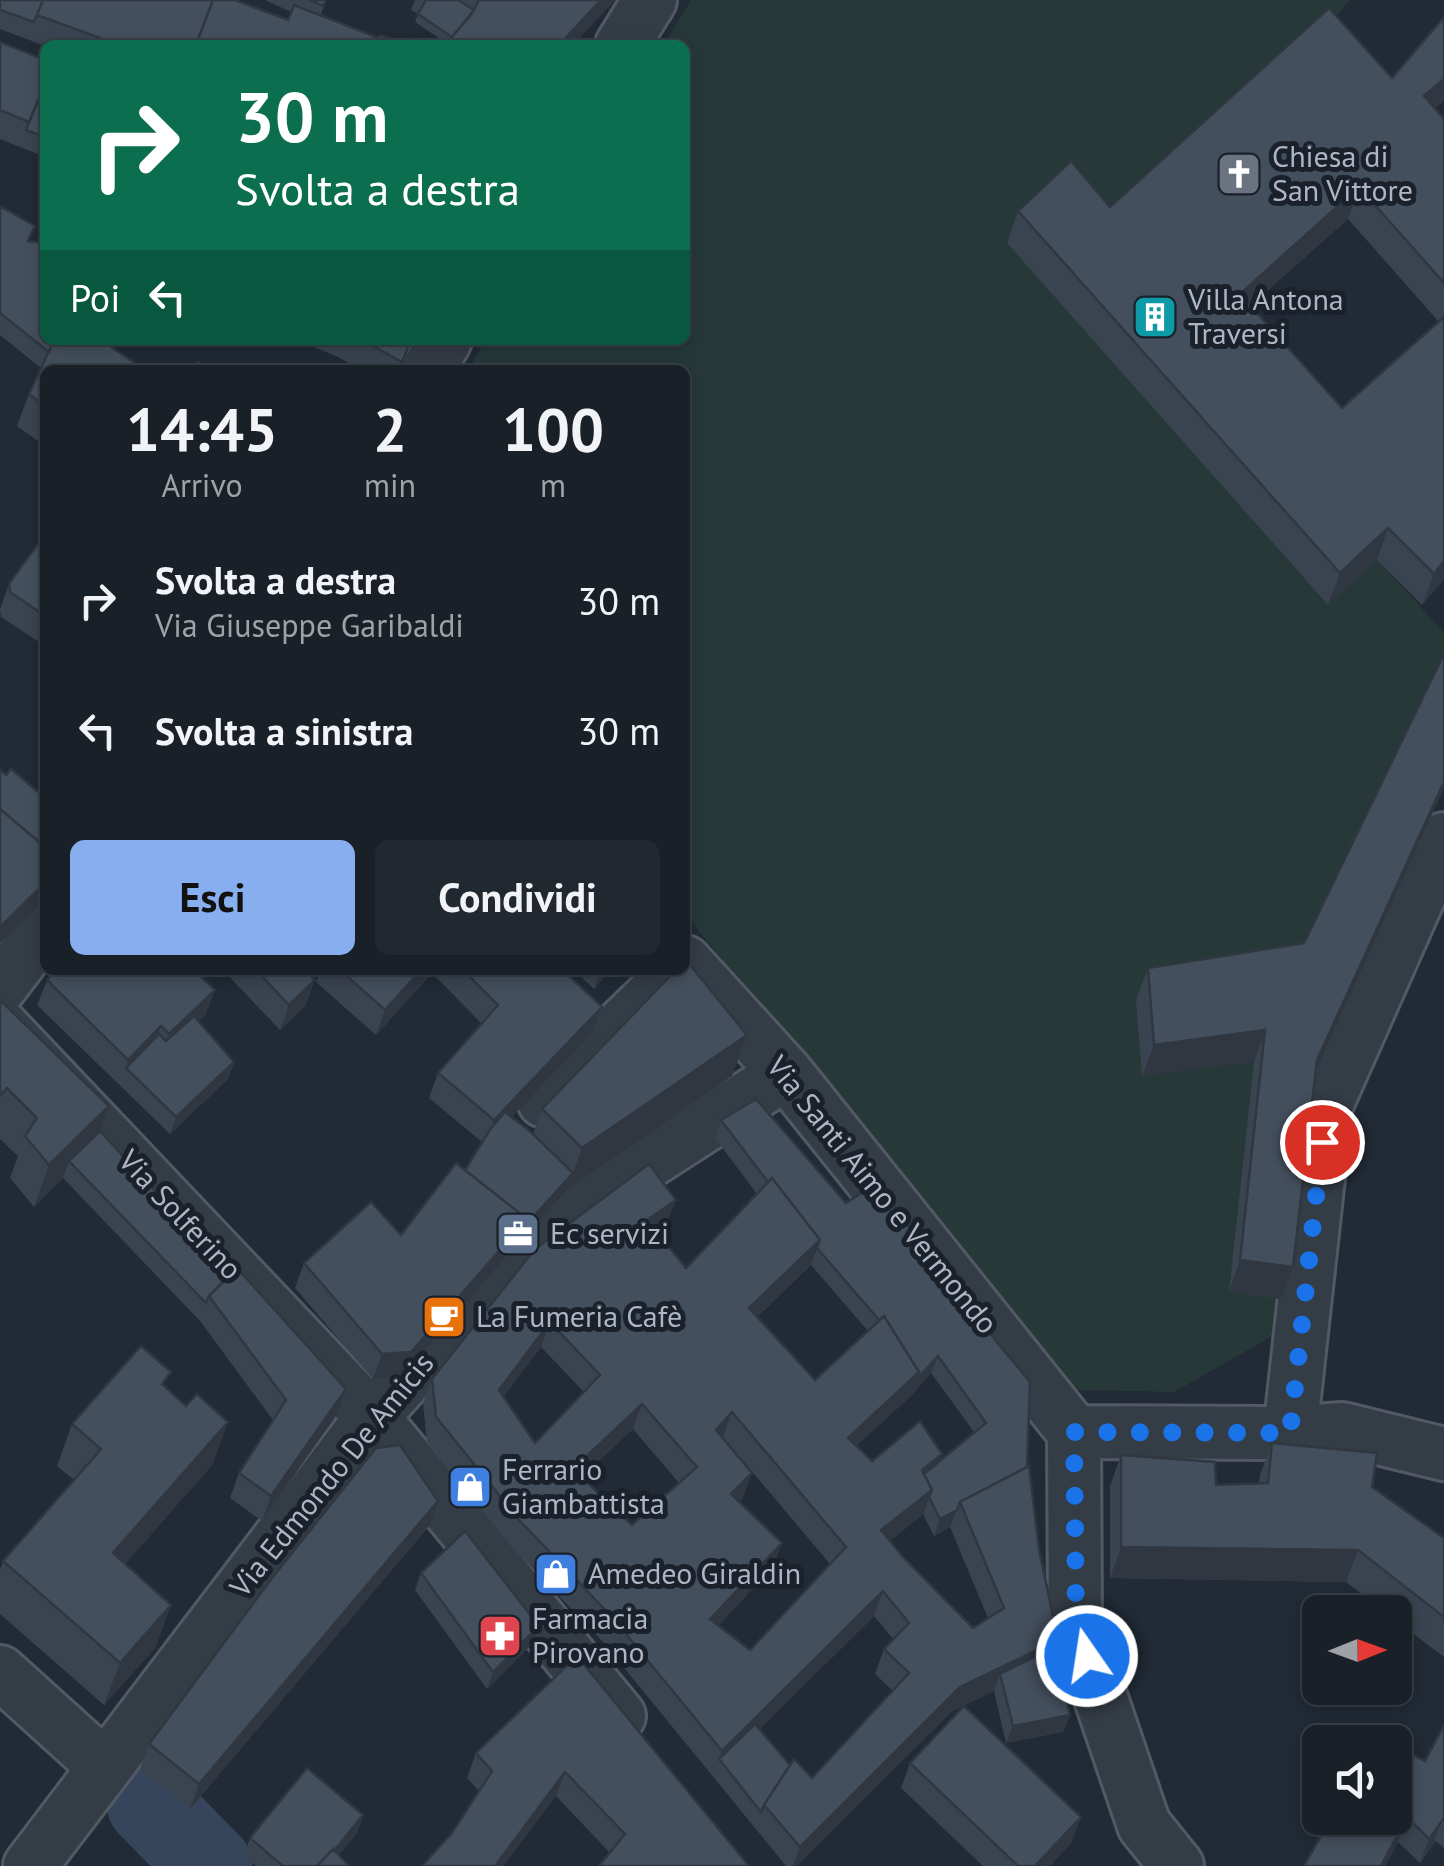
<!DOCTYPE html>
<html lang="it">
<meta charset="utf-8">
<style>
body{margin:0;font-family:"PT Sans",sans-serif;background:#222830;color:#f1f3f6;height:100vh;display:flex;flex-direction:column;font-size:38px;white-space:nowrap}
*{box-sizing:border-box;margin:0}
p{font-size:32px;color:#9fa3a8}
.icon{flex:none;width:55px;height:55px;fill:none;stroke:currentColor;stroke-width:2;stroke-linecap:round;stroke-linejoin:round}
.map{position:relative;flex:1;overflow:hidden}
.side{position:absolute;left:40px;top:365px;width:650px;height:610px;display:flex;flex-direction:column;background:#192028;border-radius:15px;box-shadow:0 5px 15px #0003,0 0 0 2px #373e45}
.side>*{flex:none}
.top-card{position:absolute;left:40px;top:40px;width:650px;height:305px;border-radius:15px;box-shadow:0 5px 15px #0003,0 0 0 2px #373e45;background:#0b6e4f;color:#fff;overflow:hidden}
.needle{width:65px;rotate:89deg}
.tools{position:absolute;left:1302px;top:1595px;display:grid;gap:20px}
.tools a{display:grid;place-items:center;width:110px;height:110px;border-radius:15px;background:#192028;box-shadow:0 5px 15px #0003,0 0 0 2px #373e45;font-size:50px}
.pin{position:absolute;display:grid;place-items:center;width:85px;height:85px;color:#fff;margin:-42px;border:5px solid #fff;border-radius:50%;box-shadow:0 2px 10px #0007}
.me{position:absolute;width:110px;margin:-55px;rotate:347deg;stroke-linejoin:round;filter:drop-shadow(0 0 8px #0008)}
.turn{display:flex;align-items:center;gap:35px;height:210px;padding:0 30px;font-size:45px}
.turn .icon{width:130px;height:130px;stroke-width:2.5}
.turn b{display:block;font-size:70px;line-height:85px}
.then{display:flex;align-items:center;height:95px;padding:0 30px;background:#0003;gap:20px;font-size:38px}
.eta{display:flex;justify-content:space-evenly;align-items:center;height:170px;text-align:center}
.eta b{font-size:60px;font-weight:800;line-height:70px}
.action{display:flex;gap:20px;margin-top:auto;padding:20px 30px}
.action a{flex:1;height:115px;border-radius:15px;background:#87aff0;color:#111;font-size:40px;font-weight:800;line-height:115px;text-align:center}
.action a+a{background:#222830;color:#f1f3f6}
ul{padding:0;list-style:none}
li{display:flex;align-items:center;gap:30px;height:130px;padding:0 30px}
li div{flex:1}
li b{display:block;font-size:38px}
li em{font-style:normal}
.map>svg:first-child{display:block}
.green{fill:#263838}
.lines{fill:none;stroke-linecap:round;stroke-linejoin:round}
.river{stroke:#36455c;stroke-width:85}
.street-casing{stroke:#525964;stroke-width:58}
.street{stroke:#343c46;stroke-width:52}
.wall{fill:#3a4450;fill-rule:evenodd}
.shaded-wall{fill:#303741}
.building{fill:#444f5d;stroke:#303741;stroke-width:2.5;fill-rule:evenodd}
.route{stroke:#1a73e8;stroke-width:18;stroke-dasharray:0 32.4}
.labels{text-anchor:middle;stroke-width:10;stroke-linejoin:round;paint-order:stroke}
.poi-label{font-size:30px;fill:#afb6c3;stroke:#1a212a;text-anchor:start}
.street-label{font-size:30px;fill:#afb6c3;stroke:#1a212a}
</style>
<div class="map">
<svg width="1444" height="1866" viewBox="0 0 1444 1866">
<rect width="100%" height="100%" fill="#212a35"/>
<path class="green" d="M 691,0 L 1350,0 L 1318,40 L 1098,238 L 1329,604 L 1377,560 L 1444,632 L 1444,663 L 1293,975 L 1143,1076 L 1254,1062 L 1281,1299 L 1278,1333 L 1174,1392 L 1075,1390 L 685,914 L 685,370 L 468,370 L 486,340 L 685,340 L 685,45 L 664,45 Z"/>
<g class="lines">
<path class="river" d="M 149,1804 L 210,1866"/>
<defs>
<path id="street" d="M 622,45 L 650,0
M 428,370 L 445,340
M 685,962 L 786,1073 L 1074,1432
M 0,987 L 45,928
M 0,1025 L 372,1417 L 619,1716
M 544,1101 L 679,970
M 1074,1432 L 1075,1622 L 1144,1825 L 1177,1866
M 1074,1432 L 1290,1433 L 1342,1429 L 1444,1454
M 1290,1433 L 1326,1105 L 1444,839
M 0,1672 L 105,1767
M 30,1866 L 372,1417 L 535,1235 L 786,1073"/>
</defs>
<use href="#street" class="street-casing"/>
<use href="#street" class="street"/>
</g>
<path class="wall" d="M 0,0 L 288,20 L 291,12 L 265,0 L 327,0 L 320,16 L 379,38 L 410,45 L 45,46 L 0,29 Z
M 415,0 L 615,0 L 573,45 L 445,45 L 446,43 L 415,22 L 418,14 L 411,10 Z
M 0,42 L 45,60 L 45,157 L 0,139 Z
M 1392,78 L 1435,109 L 1444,119 L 1444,579 L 1422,605 L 1377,560 L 1328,605 L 1007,243 L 1018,211 L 1110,207 ZM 1348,219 L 1439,322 L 1342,408 L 1251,305 Z
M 0,206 L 30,241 L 45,340 L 101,340 L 45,370 L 45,446 L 17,426 L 29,394 L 41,368 L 0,335 Z
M 297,340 L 412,340 L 400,370 L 362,370 L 338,357 Z
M 45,534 L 45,646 L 1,617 L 0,609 L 9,584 Z
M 1444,654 L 1444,788 L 1316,1068 L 1281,1299 L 1229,1292 L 1254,1062 L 1142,1076 L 1136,1000 L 1148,968 L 1304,943 Z
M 223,970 L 305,970 L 306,1005 L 280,1030 Z
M 321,970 L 563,970 L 602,1007 L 593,1032 L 511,1117 L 533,1134 L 542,1109 L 747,1035 L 732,1076 L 567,1190 L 401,1377 L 373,1379 L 295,1288 L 304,1263 L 401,1235 L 465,1170 L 482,1142 L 429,1098 L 438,1073 L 482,1024 L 432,973 L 376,1035 L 316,982 Z
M 574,970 L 610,970 L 594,989 Z
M 47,980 L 206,1014 L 199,1021 L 234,1062 L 228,1079 L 170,1134 L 37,1005 Z
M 0,1000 L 109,1106 L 100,1131 L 337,1414 L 262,1521 L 230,1498 L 239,1473 L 273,1420 L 200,1321 L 63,1178 L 34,1207 L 10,1178 L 18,1156 L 0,1139 Z
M 756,1099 L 1027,1467 L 1039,1549 L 1058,1640 L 1055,1647 L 1070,1715 L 1063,1732 L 1006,1743 L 994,1691 L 951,1712 L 797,1866 L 786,1866 L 603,1642 L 510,1545 L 427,1442 L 423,1404 L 432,1379 L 666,1225 L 657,1232 L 686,1268 L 757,1194 L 715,1138 L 721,1120 ZM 811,1265 L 868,1331 L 815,1380 L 757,1317 ZM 541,1347 L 584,1392 L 535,1443 L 504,1396 ZM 931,1373 L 974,1432 L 939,1462 L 872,1461 L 856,1446 L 910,1397 ZM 633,1429 L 679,1483 L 632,1525 L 582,1477 ZM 723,1437 L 830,1564 L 750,1650 L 719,1625 L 772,1568 L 782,1543 L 739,1502 L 743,1498 ZM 923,1514 L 934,1536 L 950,1527 L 988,1618 L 973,1628 L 903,1557 L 890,1540 ZM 874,1616 L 893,1639 L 884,1649 L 875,1674 L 893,1691 L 812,1778 L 790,1765 L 760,1729 Z
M 166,1388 L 213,1464 L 125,1564 L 156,1647 L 104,1705 L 0,1614 L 0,1569 L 3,1561 L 74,1480 L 57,1466 L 72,1424 Z
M 1272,1443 L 1372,1487 L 1444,1538 L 1444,1657 L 1395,1620 L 1395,1612 L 1386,1612 L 1346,1582 L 1110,1578 L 1110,1486 L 1121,1455 L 1216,1485 L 1259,1483 L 1260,1475 Z
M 429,1526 L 190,1809 L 140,1769 L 149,1744 Z
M 421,1573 L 533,1643 L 487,1689 L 415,1590 Z
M 577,1656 L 749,1866 L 610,1853 L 556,1796 L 452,1833 L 479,1791 L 467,1778 L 476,1753 Z
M 1444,1725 L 1444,1848 L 1436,1841 L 1420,1863 L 1398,1842 L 1385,1866 L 1304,1866 L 1425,1761 Z
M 910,1763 L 1072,1842 L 1050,1866 L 983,1866 L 901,1788 Z
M 363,1815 L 357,1833 L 339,1855 L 349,1866 L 256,1866 L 244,1856 L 250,1838 Z"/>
<path class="shaded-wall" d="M 601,0 L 615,0 L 573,45 L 559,45 Z
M 1444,79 L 1444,101 L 1412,128 L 1424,96 Z
M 1359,187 L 1348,219 L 1228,325 L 1240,294 Z
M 1388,528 L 1377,560 L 1328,605 L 1340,573 Z
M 1444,561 L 1444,579 L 1422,605 L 1434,574 Z
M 1444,782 L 1444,788 L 1306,1092 L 1317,1060 Z
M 45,883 L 45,899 L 0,943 L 0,927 Z
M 421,970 L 433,970 L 432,973 L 376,1035 L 385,1010 Z
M 601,970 L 610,970 L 594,989 Z
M 315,980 L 306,1005 L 280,1030 L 289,1005 Z
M 215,990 L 206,1014 L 160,1059 L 169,1034 Z
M 602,1007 L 593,1032 L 485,1145 L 494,1120 Z
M 161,1026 L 152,1051 L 126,1068 L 128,1060 Z
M 1265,1030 L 1254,1062 L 1142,1076 L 1154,1045 Z
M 747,1035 L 732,1076 L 567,1190 L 582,1148 Z
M 234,1062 L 228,1079 L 170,1134 L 176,1117 Z
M 109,1106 L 94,1148 L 69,1161 L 63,1178 L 34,1207 L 49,1165 Z
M 573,1173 L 567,1190 L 518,1244 L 524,1227 Z
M 676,1200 L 666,1225 L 638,1244 L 647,1220 Z
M 527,1219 L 518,1244 L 401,1377 L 373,1379 L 382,1354 Z
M 820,1240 L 811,1265 L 739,1333 L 749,1308 Z
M 1240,1260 L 1293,1267 L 1281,1299 L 1229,1292 Z
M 550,1322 L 541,1347 L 490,1415 L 499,1390 Z
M 938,1356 L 931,1373 L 910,1397 L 838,1463 L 848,1438 Z
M 346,1389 L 337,1414 L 262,1521 L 271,1496 Z
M 642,1404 L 633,1429 L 564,1494 L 573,1469 Z
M 732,1412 L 723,1437 L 707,1455 L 716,1430 Z
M 228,1422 L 213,1464 L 98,1595 L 113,1553 Z
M 942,1454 L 932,1479 L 919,1478 L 922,1470 Z
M 752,1473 L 743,1498 L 722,1519 L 731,1494 Z
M 932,1490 L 923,1515 L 872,1555 L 881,1530 Z
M 438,1501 L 429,1526 L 190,1809 L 199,1784 Z
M 957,1510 L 950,1527 L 934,1536 L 940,1519 Z
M 782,1543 L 772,1568 L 701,1644 L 710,1619 Z
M 1121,1547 L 1358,1550 L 1346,1582 L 1110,1578 Z
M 883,1591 L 874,1616 L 724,1765 L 719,1759 L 722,1751 Z
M 171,1605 L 156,1647 L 104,1705 L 120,1663 Z
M 539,1626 L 533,1643 L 487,1689 L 493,1672 Z
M 1058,1640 L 1049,1665 L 1000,1674 L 994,1691 L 951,1712 L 797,1866 L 793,1866 L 800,1847 L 960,1687 Z
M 1070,1715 L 1063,1732 L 1006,1743 L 1013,1726 Z
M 565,1772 L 556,1796 L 504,1866 L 495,1866 Z
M 363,1815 L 357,1833 L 330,1866 L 322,1866 Z
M 1081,1817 L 1072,1842 L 1050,1866 L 1035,1866 Z
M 1407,1817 L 1398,1842 L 1385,1866 L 1381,1866 Z
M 1441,1823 L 1434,1840 L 1436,1841 L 1420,1863 L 1429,1839 Z"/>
<path class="building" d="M 0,0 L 43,0 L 34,22 L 0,10 Z
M 43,0 L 213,0 L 196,45 L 119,45 L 37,15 Z
M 213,0 L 235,0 L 288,20 L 294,5 L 379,38 L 380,35 L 410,45 L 196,45 Z
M 310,0 L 326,0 L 323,6 Z
M 426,0 L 458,0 L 474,10 L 452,37 L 418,14 Z
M 479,0 L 601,0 L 559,45 L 445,45 L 471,15 Z
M 1329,8 L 1392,78 L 1444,17 L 1444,79 L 1424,96 L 1444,119 L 1444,283 L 1359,187 L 1240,294 L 1342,408 L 1444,317 L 1444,561 L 1434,574 L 1388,528 L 1340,573 L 1018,211 L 1071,161 L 1110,207 Z
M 416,39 L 434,45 L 415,45 Z
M 0,42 L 45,60 L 45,83 L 29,122 L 0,110 Z
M 45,84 L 45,137 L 26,130 Z
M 0,206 L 35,226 L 28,241 L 45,243 L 45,340 L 54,340 L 49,352 L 0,313 Z
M 54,340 L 101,340 L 145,370 L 45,370 L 45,406 L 29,394 Z
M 362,340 L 411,340 L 402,362 Z
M 198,362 L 210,370 L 193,370 Z
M 45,534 L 45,616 L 10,592 L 9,584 Z
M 1444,654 L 1444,782 L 1317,1060 L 1293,1267 L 1240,1260 L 1265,1030 L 1154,1045 L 1148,968 L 1304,943 Z
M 11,769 L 44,797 L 45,796 L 45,847 L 0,809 L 0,770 L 6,775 Z
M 0,809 L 45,847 L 45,883 L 0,927 Z
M 686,960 L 747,1035 L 582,1148 L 542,1109 L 676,970 L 685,970 Z
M 54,970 L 194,970 L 215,990 L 169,1034 L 161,1026 L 128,1060 L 47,980 Z
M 256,970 L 305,970 L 315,980 L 289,1005 Z
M 340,970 L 421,970 L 385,1010 Z
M 463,970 L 563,970 L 602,1007 L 494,1120 L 438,1073 L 498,1005 Z
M 0,1000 L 109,1106 L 49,1165 L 25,1136 L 37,1118 L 7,1088 L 0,1096 Z
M 194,1016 L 234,1062 L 176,1117 L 126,1068 L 159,1034 L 166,1041 Z
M 756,1099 L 846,1203 L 878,1182 L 945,1279 L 1030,1382 L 1027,1467 L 960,1502 L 957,1510 L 940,1519 L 929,1497 L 932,1490 L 924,1474 L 986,1423 L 938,1356 L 916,1380 L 919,1372 L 884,1316 L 879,1320 L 817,1248 L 820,1240 L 772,1178 L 768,1182 L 721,1120 Z
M 505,1112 L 531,1132 L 573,1173 L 524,1227 L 527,1219 L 465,1170 L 491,1128 Z
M 100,1131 L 231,1273 L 209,1296 L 206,1303 L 69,1161 Z
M 456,1163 L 527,1219 L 411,1352 L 382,1354 L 304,1263 L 371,1202 L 401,1235 Z
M 649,1164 L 676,1200 L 647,1220 L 686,1268 L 772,1178 L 820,1240 L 749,1308 L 815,1380 L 884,1316 L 919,1372 L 848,1438 L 872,1461 L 920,1421 L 942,1454 L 922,1470 L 932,1490 L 881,1530 L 903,1557 L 973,1628 L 1004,1608 L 960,1502 L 1029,1466 L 1039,1549 L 1058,1640 L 960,1687 L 800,1847 L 764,1805 L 794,1759 L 812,1778 L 909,1673 L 884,1649 L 909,1623 L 883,1591 L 722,1751 L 612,1617 L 519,1520 L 436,1417 L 432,1379 L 535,1249 ZM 550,1322 L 600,1375 L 535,1443 L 499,1390 ZM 642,1404 L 697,1467 L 632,1525 L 573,1469 ZM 732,1412 L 846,1547 L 750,1650 L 710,1619 L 782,1543 L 731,1494 L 752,1473 L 716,1430 Z
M 237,1268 L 346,1389 L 271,1496 L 239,1473 L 286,1400 L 209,1296 Z
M 141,1346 L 171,1372 L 162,1384 L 186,1406 L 197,1394 L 228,1422 L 113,1553 L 171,1605 L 120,1663 L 3,1561 L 101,1449 L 72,1424 Z
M 1272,1443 L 1377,1453 L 1372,1487 L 1444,1538 L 1444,1617 L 1358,1550 L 1121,1547 L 1121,1455 L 1215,1462 L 1216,1485 L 1268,1483 Z
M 400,1445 L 438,1501 L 199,1784 L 149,1744 L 272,1578 L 376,1448 Z
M 465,1531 L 539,1626 L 493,1672 L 421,1573 Z
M 1055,1647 L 1070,1715 L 1013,1726 L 1000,1674 Z
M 577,1656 L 749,1866 L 599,1866 L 625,1834 L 565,1772 L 495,1866 L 422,1866 L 452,1833 L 492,1771 L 476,1753 Z
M 964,1706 L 1081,1817 L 1035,1866 L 1018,1866 L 910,1763 Z
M 755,1724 L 790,1765 L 764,1805 L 761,1812 L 719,1759 Z
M 1444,1725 L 1444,1818 L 1429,1839 L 1407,1817 L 1381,1866 L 1304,1866 L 1331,1818 L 1395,1818 L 1395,1746 L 1425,1761 Z
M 1376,1737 L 1387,1742 L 1373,1742 Z
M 307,1768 L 363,1815 L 334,1851 L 333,1849 L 317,1866 L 283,1866 L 250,1838 Z
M 333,1849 L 349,1866 L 317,1866 Z"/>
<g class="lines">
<path class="route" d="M 1087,1656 L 1076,1622 L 1074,1432 L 1290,1433 L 1322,1142"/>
</g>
<defs>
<symbol id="church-square" viewBox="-11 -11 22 22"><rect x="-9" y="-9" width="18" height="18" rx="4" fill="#6b7280" stroke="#1a212a"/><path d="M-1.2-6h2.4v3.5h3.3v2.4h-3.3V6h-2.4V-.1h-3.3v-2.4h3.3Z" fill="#fff"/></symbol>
<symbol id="building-square" viewBox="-11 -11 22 22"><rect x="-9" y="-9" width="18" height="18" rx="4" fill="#0f9aa8" stroke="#1a212a"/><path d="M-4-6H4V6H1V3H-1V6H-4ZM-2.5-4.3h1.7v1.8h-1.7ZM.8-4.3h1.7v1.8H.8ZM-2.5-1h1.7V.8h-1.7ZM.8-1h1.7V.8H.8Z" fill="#fff"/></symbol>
<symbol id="office-square" viewBox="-11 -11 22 22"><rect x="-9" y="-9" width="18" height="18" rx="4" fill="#5c6f8a" stroke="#1a212a"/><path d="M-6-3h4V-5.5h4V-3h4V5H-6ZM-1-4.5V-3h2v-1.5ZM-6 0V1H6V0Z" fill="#fff"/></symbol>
<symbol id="cafe-square" viewBox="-11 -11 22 22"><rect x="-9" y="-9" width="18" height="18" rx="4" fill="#e8710a" stroke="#1a212a"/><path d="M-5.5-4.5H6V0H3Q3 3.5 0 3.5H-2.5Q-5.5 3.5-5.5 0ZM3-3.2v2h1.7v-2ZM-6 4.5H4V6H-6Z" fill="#fff"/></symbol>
<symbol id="shop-square" viewBox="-11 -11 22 22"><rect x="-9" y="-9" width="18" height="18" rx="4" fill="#3f7fe0" stroke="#1a212a"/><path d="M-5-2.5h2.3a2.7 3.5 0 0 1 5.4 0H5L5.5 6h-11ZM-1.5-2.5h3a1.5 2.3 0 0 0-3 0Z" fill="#fff"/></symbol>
<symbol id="pharmacy-square" viewBox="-11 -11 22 22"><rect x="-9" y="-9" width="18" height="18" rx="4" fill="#e0444e" stroke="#1a212a"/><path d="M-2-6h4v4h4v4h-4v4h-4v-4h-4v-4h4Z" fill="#fff"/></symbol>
</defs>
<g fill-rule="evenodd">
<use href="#church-square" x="1214" y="149" width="50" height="50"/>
<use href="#building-square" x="1130" y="292" width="50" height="50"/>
<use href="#office-square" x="493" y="1209" width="50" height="50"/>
<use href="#cafe-square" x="419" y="1292" width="50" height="50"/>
<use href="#shop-square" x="445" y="1462" width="50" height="50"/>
<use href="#shop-square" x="531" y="1549" width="50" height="50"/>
<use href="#pharmacy-square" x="475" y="1611" width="50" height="50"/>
</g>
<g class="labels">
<g class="poi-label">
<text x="1272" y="167">Chiesa di<tspan x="1272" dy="34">San Vittore</tspan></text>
<text x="1188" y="310">Villa Antona<tspan x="1188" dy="34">Traversi</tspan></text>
<text x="550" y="1244">Ec servizi</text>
<text x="476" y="1327">La Fumeria Cafè</text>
<text x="502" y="1480">Ferrario<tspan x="502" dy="34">Giambattista</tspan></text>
<text x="588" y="1584">Amedeo Giraldin</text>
<text x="532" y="1629">Farmacia<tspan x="532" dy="34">Pirovano</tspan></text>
</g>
<g class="street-label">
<text transform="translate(882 1195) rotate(51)" y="10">Via Santi Aimo e Vermondo</text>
<text transform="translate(180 1215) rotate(47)" y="10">Via Solferino</text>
<text transform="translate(332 1475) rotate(-51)" y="10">Via Edmondo De Amicis</text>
</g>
</g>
</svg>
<div class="tools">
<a><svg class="needle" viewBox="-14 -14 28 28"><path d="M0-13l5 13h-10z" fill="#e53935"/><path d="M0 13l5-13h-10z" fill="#9fa3a8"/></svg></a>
<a><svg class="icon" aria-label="sound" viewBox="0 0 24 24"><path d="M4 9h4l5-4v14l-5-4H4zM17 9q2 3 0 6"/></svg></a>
</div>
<div class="pin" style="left:1322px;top:1142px;background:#d93025"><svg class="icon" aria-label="arrive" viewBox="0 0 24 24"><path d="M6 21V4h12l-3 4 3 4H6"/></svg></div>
<svg class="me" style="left:1087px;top:1656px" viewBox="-20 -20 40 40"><circle r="17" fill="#1a73e8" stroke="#fff" stroke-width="3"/><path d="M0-11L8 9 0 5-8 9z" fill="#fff"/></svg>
<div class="top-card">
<div class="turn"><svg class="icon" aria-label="right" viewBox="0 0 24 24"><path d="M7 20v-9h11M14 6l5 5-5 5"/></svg><div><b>30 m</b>Svolta a destra</div></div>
<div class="then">Poi<svg class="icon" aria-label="left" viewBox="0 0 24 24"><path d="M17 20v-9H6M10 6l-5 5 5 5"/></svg></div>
</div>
<section class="side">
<div class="eta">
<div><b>14:45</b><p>Arrivo</p></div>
<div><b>2</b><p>min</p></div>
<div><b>100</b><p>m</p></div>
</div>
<ul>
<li><svg class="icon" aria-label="right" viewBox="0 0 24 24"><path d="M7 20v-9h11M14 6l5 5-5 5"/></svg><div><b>Svolta a destra</b><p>Via Giuseppe Garibaldi</p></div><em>30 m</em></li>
<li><svg class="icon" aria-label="left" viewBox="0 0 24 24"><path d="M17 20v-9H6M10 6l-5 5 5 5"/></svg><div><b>Svolta a sinistra</b></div><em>30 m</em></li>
</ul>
<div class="action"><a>Esci</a><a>Condividi</a></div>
</section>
</div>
